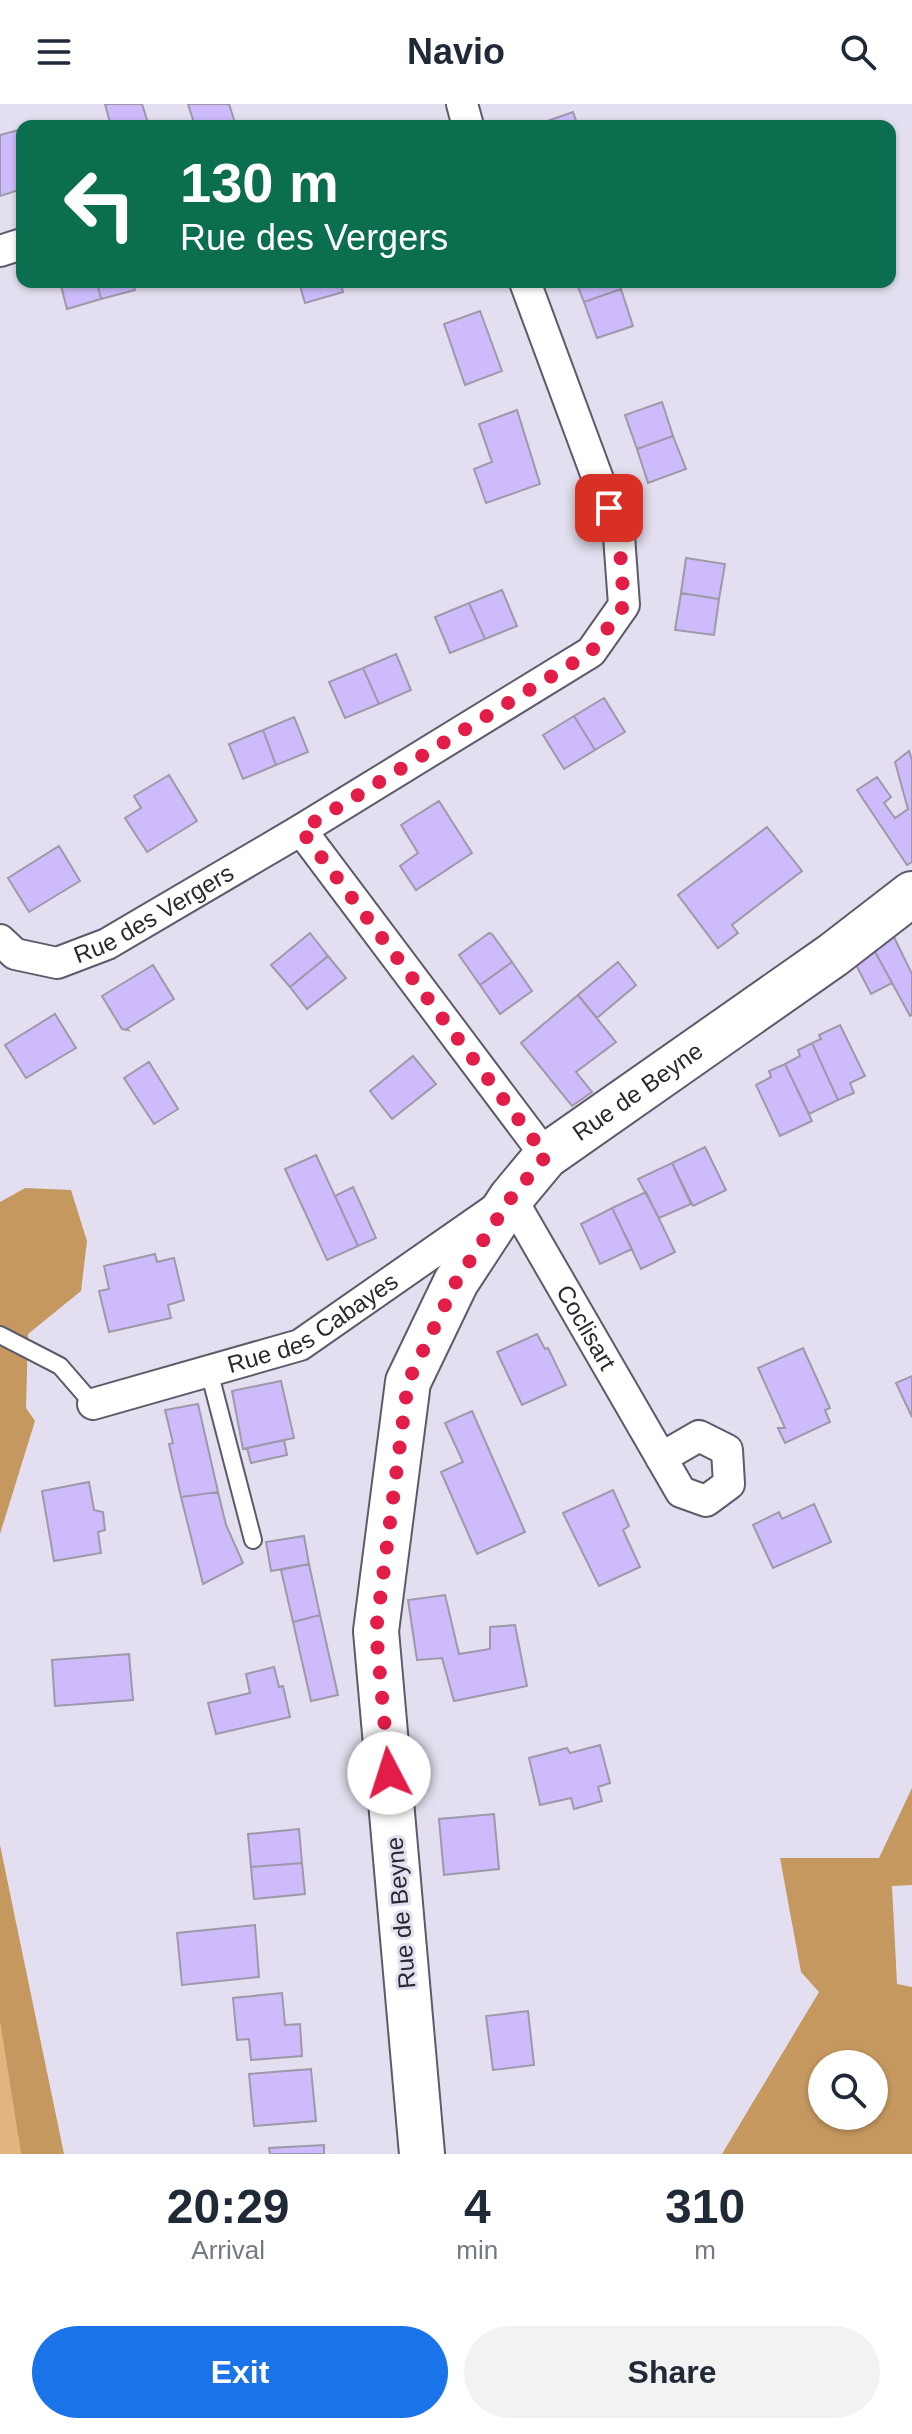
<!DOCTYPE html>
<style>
body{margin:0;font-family:Helvetica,sans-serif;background:#f2f2f3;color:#1f2937;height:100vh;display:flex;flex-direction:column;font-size:30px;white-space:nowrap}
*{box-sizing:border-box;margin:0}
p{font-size:26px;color:#747a83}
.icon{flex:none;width:44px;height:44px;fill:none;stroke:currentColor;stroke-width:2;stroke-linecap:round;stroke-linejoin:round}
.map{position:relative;height:2050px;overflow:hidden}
.sheet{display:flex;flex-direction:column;background:#fff;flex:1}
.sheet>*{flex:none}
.hud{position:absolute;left:16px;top:16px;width:880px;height:168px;border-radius:16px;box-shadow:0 2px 6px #0004;background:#0b6e4f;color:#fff;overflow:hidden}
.tools{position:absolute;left:808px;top:1946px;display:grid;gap:16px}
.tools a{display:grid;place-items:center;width:80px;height:80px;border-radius:50%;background:#fff;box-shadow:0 2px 6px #0004;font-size:40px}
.pin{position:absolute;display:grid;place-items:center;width:68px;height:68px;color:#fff;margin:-34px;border-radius:16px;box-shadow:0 4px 12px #0006}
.me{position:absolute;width:88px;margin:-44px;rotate:355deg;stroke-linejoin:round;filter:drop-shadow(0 0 6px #0008)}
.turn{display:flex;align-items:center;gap:28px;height:168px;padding:0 32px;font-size:36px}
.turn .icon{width:104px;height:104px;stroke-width:2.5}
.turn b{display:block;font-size:56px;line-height:68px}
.eta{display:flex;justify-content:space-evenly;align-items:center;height:136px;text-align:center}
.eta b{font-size:48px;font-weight:700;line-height:56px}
.button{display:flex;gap:16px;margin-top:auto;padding:16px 32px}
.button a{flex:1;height:92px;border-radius:48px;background:#1a73e8;color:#fff;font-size:32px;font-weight:700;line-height:92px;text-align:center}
.button a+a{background:#f2f2f3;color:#1f2937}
header{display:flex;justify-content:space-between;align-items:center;height:104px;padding:0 32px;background:#fff;font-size:36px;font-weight:700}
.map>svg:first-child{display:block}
.green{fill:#e1b580}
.forest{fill:#c5985f;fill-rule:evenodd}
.building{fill:#cdbbfb;stroke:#9d99a9;stroke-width:2}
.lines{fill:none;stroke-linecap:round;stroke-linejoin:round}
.lane-casing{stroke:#5e5a69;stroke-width:20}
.street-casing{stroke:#5e5a69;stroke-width:34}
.secondary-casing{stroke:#5e5a69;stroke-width:48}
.lane{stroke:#fff;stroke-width:16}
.street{stroke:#fff;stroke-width:30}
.secondary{stroke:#fff;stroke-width:44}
.route{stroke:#e11d48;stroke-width:14;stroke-dasharray:0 25.2}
.labels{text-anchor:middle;stroke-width:6;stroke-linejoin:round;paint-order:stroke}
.street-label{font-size:24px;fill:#2b2930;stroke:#e3dff0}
</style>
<header><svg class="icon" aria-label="menu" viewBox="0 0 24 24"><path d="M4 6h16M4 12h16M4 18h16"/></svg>Navio<svg class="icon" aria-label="search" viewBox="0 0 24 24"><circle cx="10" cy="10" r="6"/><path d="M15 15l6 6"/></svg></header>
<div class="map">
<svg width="912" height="2050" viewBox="0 0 912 2050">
<rect width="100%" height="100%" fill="#e3dff0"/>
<path class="green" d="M 0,1918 L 21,2050 L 0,2050 Z"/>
<path class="forest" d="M 25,1084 L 71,1086 L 87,1137 L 81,1187 L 28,1230 L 26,1304 L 35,1317 L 0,1430 L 0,1098 Z
M 912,1684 L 912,1781 L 892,1782 L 897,1880 L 912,1883 L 912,2050 L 722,2050 L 819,1888 L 801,1868 L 780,1754 L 879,1754 ZM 822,1960 L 874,1960 L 874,2012 L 822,2012 Z
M 0,1741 L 64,2050 L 21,2050 L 0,1918 Z"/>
<path class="building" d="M 105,0 L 142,0 L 149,22 L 111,22 Z
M 188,0 L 229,0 L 236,22 L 195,22 Z
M 573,8 L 578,22 L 533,22 Z
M 22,25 L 22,85 L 0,92 L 0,31 Z
M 60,178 L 97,178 L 101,195 L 67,205 Z
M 97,178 L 132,178 L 135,186 L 101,195 Z
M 299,178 L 340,178 L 343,188 L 305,199 Z
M 576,178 L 618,178 L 621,185 L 584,198 Z
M 621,185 L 633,222 L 597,234 L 584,198 Z
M 480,207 L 502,267 L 465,281 L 444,220 Z
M 662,298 L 673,332 L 637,345 L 625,311 Z
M 517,306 L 540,380 L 486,399 L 474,365 L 492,358 L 479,320 Z
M 673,332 L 686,365 L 648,379 L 637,345 Z
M 686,454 L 725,460 L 719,495 L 681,489 Z
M 502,486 L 517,522 L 485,535 L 469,499 Z
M 681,489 L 719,495 L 714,531 L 675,526 Z
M 469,499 L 485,535 L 450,549 L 435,513 Z
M 396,550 L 411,586 L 379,600 L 363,564 Z
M 363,564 L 379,600 L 345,614 L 329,578 Z
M 604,594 L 625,628 L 595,646 L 574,612 Z
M 574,612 L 595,646 L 564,665 L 543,631 Z
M 294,613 L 308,648 L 276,661 L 263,626 Z
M 263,626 L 276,661 L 243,675 L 229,640 Z
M 909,647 L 912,656 L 912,758 L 907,761 L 857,686 L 877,673 L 891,693 L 884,699 L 895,714 L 908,705 L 895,658 Z
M 169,671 L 197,717 L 147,748 L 125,714 L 141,704 L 134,692 Z
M 439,697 L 472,749 L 416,786 L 400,762 L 418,749 L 401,721 Z
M 767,723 L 802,767 L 732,821 L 738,829 L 718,844 L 678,791 Z
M 59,742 L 80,777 L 29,808 L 8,774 Z
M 310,829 L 328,852 L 290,883 L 271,861 Z
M 489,829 L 492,830 L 512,858 L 480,881 L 459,851 Z
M 893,831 L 912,870 L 912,911 L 910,912 L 872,842 Z
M 872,842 L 892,879 L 871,890 L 852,853 Z
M 328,852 L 346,874 L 307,905 L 290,883 Z
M 512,858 L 532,887 L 500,910 L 480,881 Z
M 618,858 L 636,881 L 597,914 L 578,891 Z
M 153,861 L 174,895 L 127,925 L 128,926 L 122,925 L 102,892 Z
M 578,891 L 616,938 L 576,968 L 592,988 L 572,1002 L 521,939 Z
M 55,910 L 76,944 L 26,974 L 5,941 Z
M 840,921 L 865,972 L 850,979 L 854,989 L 838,996 L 812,939 L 821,935 L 819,931 Z
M 812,939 L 838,996 L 809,1010 L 785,960 L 800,952 L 798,946 Z
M 413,952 L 436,980 L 392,1015 L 370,987 Z
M 149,958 L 178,1005 L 154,1020 L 124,974 Z
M 785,960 L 812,1017 L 780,1032 L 756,981 L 771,973 L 769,967 Z
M 705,1043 L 726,1086 L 693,1102 L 672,1059 Z
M 316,1051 L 358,1142 L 327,1156 L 285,1065 Z
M 672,1059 L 691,1100 L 659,1114 L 638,1075 Z
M 353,1083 L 376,1134 L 358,1142 L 335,1092 Z
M 646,1088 L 675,1148 L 641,1165 L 612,1104 Z
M 612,1104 L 632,1145 L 600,1160 L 581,1120 Z
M 155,1150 L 157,1158 L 174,1154 L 184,1196 L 168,1201 L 171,1214 L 109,1228 L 99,1187 L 109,1185 L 104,1162 Z
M 537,1230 L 545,1245 L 548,1244 L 566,1281 L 522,1301 L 497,1248 Z
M 803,1244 L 830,1304 L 825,1306 L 830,1318 L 785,1339 L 778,1324 L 785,1324 L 758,1264 Z
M 912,1272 L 912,1313 L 896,1279 Z
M 281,1277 L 294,1334 L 243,1345 L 232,1287 Z
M 198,1300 L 218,1388 L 181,1393 L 169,1340 L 173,1339 L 165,1306 Z
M 472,1307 L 525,1428 L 477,1450 L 441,1368 L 463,1358 L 445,1319 Z
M 284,1336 L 287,1351 L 251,1359 L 247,1344 Z
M 89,1378 L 94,1406 L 103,1408 L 105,1426 L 98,1428 L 101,1449 L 54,1457 L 42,1387 Z
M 613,1386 L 629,1422 L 623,1426 L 640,1463 L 599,1482 L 563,1409 Z
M 218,1388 L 226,1421 L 243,1459 L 203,1480 L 181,1393 Z
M 814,1400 L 831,1438 L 773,1464 L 753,1421 L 779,1408 L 782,1415 Z
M 304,1432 L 309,1460 L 271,1467 L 266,1438 Z
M 309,1460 L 320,1511 L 293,1518 L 281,1466 Z
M 445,1491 L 459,1550 L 490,1545 L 490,1523 L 515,1521 L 527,1582 L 454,1597 L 442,1554 L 417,1556 L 408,1496 Z
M 320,1511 L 338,1591 L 311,1597 L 293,1518 Z
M 129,1550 L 133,1596 L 55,1602 L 52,1556 Z
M 274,1563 L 279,1583 L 283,1582 L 290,1613 L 216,1630 L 208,1599 L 250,1589 L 246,1570 Z
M 600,1641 L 610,1679 L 598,1683 L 602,1697 L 574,1705 L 571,1694 L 540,1701 L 529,1654 L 567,1644 L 570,1649 Z
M 494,1710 L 499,1765 L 444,1771 L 439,1715 Z
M 299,1725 L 302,1759 L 251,1763 L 248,1730 Z
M 302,1759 L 305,1790 L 254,1795 L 251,1763 Z
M 255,1821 L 259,1873 L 182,1881 L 177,1829 Z
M 282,1889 L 285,1921 L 300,1920 L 302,1952 L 251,1956 L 249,1935 L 237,1936 L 233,1894 Z
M 528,1907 L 534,1961 L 493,1966 L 486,1912 Z
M 311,1965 L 316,2017 L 254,2022 L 249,1970 Z
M 324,2041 L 324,2050 L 270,2050 L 269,2044 Z"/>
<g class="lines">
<defs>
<path id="lane" d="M 0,1231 L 60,1262 L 93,1300
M 209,1267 L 253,1436"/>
<g id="street">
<path d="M 462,0 L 468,22"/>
<path d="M 0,147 L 22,140"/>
<path d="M 301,726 L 546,1052"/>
<path id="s1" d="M 0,836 L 15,850 L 57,859 L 107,840 L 301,726 L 591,548 L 624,501 L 619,432 L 525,178"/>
<path id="s2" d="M 93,1300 L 300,1241 L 511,1094 L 681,1388 L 706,1397 L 729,1380 L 727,1346 L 699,1332 L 661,1354"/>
</g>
<g id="secondary">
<path id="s3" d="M 422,2050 L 376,1527 L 408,1278 L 456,1178 L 511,1094 L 546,1052 L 833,851 L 912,790"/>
</g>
</defs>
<use href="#lane" class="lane-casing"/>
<use href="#street" class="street-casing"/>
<use href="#secondary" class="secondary-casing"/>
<use href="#lane" class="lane"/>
<use href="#street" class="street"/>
<use href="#secondary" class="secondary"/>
</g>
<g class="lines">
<path class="route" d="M 389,1669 L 376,1527 L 408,1278 L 456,1178 L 511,1094 L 546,1052 L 301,726 L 591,548 L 624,501 L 619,432 L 609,404"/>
</g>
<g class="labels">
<g class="street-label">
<text dy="8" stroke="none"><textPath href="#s1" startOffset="172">Rue des Vergers</textPath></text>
<text dy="8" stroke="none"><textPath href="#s3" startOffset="1154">Rue de Beyne</textPath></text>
<text dy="8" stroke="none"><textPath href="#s2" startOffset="236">Rue des Cabayes</textPath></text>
<text dy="8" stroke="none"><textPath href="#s2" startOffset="622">Coclisart</textPath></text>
<text transform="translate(401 1809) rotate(-95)" y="8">Rue de Beyne</text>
</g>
</g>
</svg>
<div class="tools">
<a><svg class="icon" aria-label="search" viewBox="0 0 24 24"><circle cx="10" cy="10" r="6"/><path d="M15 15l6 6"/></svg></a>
</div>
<div class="pin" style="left:609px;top:404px;background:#d93025"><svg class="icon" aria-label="arrive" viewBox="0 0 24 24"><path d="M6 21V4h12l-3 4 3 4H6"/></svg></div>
<svg class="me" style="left:389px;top:1669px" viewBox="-20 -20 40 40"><circle r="19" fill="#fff"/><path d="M0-13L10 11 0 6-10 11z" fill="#e11d48"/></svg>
<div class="hud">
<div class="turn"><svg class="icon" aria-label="left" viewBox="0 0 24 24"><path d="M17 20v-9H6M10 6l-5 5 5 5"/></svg><div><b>130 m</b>Rue des Vergers</div></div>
</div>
</div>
<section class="sheet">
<div class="eta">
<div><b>20:29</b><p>Arrival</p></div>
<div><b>4</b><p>min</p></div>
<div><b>310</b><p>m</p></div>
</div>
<div class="button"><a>Exit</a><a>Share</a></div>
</section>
